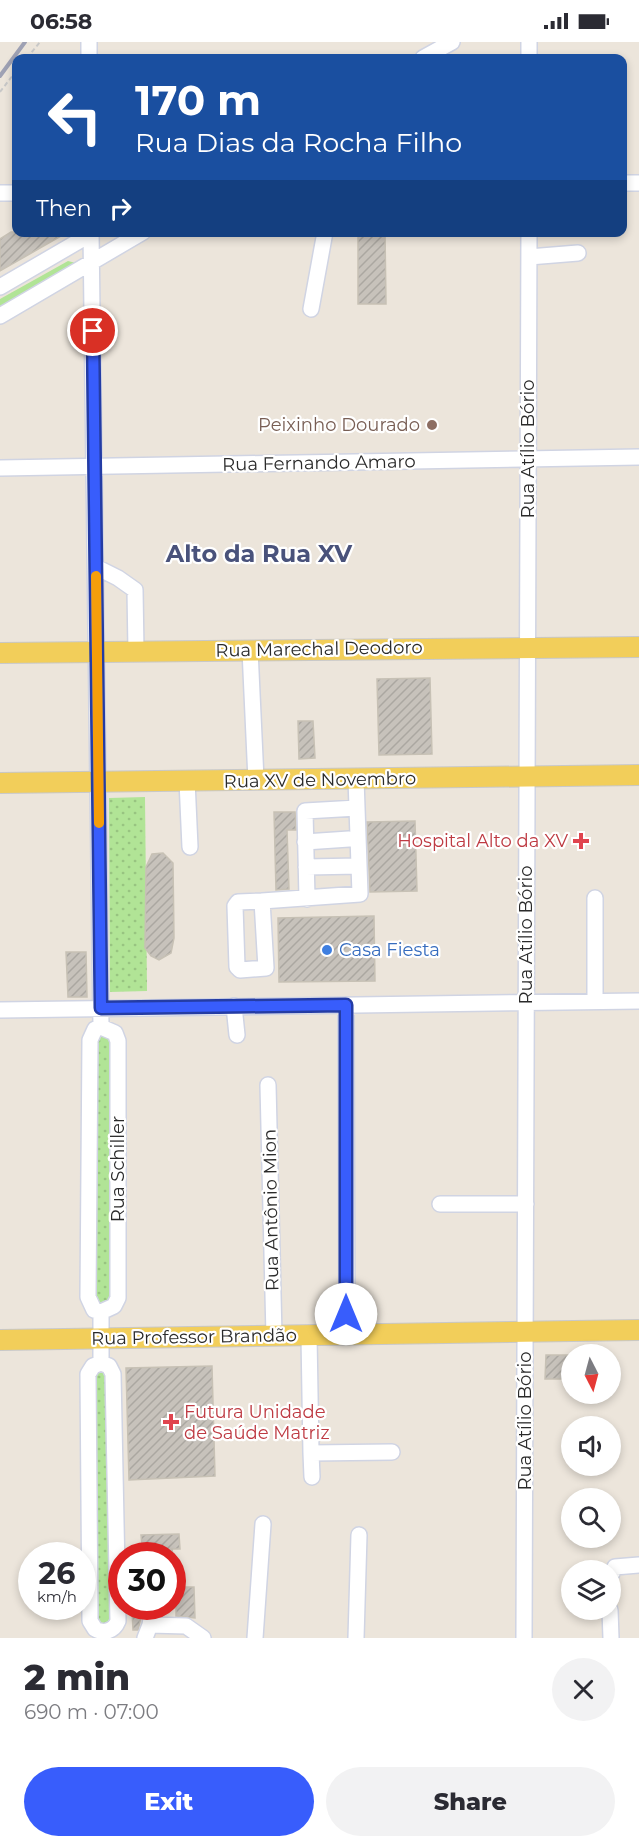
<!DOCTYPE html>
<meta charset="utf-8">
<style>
body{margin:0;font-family:Montserrat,sans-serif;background:#f2f2f3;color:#2b2b33;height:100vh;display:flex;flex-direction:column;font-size:22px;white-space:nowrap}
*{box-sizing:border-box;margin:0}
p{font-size:20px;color:#7c7c81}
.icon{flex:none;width:33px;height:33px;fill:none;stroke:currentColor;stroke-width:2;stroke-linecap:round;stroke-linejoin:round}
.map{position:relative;height:1596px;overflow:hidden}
.panel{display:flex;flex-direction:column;background:#fff;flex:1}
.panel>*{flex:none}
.guide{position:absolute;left:12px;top:12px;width:615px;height:183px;border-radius:12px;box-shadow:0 3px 9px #0003;background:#1a4fa0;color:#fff;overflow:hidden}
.needle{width:39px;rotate:174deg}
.fabs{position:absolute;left:561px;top:1302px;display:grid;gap:12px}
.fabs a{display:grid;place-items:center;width:60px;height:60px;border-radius:50%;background:#fff;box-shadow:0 3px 9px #0003;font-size:30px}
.speed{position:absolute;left:18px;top:1500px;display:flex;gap:12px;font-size:30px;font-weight:700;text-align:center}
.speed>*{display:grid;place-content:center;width:78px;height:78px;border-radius:50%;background:#fff;box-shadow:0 3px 9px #0003;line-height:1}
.speed small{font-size:15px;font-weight:400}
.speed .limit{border:9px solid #d22;background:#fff;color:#111}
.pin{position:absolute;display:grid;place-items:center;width:51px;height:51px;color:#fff;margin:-26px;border:3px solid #fff;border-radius:50%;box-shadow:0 2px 6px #0007}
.me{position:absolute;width:66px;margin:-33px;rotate:0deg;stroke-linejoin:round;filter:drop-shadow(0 0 4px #0008)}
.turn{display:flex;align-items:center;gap:21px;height:126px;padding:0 24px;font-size:27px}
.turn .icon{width:78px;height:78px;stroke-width:2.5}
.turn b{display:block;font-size:42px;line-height:51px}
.then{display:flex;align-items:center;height:57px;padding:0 24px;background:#0003;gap:12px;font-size:22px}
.round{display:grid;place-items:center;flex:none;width:63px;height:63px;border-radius:32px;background:#f2f2f3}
.summary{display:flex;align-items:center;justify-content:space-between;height:102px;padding:0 24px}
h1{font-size:36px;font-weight:800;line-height:45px}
.cta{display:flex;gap:12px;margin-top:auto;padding:12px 24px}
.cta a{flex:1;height:69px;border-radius:36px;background:#385dfc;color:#fff;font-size:24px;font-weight:800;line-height:69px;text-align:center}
.cta a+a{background:#f2f2f3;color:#2b2b33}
.status{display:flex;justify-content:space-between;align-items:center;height:42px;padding:0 30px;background:#fff;direction:ltr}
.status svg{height:16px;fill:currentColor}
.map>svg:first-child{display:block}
.grass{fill:url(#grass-tufts)}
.park{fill:url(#park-dots)}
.building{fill:url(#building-hatch);stroke:#c7c1b5;stroke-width:1.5}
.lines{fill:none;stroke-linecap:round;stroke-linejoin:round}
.minor-casing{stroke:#d0d4e3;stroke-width:18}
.major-casing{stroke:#c8c8c8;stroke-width:22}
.path{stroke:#c8c8c8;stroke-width:2;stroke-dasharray:4.5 3;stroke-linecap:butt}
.minor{stroke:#fff;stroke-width:15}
.major{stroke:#f2ce5a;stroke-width:20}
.rail{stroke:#9ea1b4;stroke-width:4}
.route-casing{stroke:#243ca4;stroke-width:15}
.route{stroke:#385dfc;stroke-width:10}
.slow{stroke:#f59e0b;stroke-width:10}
.education-dot{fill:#8d6e63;stroke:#fff;stroke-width:2}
.health-dot{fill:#e0444e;stroke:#fff;stroke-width:2}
.shop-dot{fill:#3f7fe0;stroke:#fff;stroke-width:2}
.labels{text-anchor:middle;stroke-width:4.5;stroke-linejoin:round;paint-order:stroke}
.education-label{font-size:18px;fill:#785e54;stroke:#fff;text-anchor:end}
.street-label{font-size:18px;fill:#2a2a2a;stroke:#fff}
.health-label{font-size:18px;fill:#be3a42;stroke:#fff;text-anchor:end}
.shop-label{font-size:18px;fill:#366cbe;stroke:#fff;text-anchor:start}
.district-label{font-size:24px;font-weight:bold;fill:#49527b;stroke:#fff}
</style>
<div class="status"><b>06:58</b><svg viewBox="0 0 49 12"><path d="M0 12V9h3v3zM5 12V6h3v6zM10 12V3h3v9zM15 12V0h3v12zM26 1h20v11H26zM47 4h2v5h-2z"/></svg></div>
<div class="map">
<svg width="639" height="1596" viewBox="0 0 639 1596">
<defs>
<pattern id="grass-tufts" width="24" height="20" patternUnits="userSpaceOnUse" patternTransform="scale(1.5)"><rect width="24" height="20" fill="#b1e496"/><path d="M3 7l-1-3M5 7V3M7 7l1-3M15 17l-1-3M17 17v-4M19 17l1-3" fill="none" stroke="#98c481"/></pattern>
<pattern id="park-dots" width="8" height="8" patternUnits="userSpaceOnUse" patternTransform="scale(1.5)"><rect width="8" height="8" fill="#b1e496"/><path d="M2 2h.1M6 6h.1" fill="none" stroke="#98c481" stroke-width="1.8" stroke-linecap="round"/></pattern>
<pattern id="building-hatch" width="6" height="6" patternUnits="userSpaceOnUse" patternTransform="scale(1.5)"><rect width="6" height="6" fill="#c7c2bb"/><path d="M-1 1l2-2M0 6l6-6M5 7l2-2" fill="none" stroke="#aba7a1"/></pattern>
</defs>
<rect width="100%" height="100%" fill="#ece5db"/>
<path class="grass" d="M 68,219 L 76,221 L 0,272 L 0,257 Z"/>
<path class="park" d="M 145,755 L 147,949 L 110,950 L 109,756 Z
M 103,990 L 114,998 L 112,1256 L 102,1264 L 96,1261 L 94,1255 L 95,999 Z
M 96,1327 L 107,1329 L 113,1580 L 110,1584 L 97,1583 L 92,1332 Z"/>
<path class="building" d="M 11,190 L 68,190 L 0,229 L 0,197 Z
M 358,190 L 385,190 L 386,262 L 358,262 Z
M 430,636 L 432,712 L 379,713 L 377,637 Z
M 298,679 L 313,679 L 315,716 L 299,717 Z
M 274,770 L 295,770 L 296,788 L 287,788 L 289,847 L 276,848 Z
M 415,779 L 417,849 L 370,850 L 367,780 Z
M 163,811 L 173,821 L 174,896 L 171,911 L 159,918 L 151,914 L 145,906 L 146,825 L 152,812 Z
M 374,874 L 375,939 L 279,940 L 278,876 Z
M 66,910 L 86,910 L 87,955 L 68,955 Z
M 546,1313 L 572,1313 L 572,1337 L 545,1337 Z
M 212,1324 L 215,1434 L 129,1438 L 126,1326 Z
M 179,1492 L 180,1507 L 172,1507 L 173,1514 L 143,1514 L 141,1493 Z
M 179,1545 L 194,1545 L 195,1576 L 176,1574 L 176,1555 L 179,1555 Z
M 143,1567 L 138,1588 L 133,1588 L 132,1568 Z"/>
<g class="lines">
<defs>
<path id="minor" d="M 89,0 L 89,16
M 423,16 L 452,0
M 529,16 L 529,0
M 622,141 L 639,141
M 0,151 L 16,151
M 91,190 L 101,985
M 529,215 L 578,211
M 0,245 L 91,192
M 311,267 L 325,190
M 0,274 L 143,190
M 0,426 L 639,415
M 96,525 L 118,536 L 135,548 L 136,609
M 250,608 L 256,738
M 187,739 L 190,805
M 305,800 L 349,797
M 306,825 L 359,824
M 595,856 L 595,960
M 307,857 L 305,769 L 357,766
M 262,859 L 238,860 L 235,864 L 237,925 L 240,928 L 266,926 L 262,859 L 360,852 L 356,737
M 346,963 L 347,1293
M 234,964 L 237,993
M 0,968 L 639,959
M 101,985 L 115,991 L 118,999 L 118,1256 L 114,1264 L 101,1270 L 94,1268 L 88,1255 L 90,998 L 95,987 Z
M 268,1043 L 274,1294
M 440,1162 L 526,1162
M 101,1270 L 101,1321
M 309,1294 L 311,1411 L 392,1410
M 101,1321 L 109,1324 L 113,1332 L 118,1579 C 114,1589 104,1592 95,1587 L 90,1579 L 88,1332 L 93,1324 Z
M 311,1411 L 312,1435
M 610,1535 L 615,1525 L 639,1523
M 610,1568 L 611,1596
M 150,1583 L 186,1584 L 203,1596
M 145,1596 L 150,1583 L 153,1564
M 255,1596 L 263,1482
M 356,1596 L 359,1493
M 524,1596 L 529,190"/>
<path id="major" d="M 0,611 L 639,605
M 0,741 L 639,733
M 0,1298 L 639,1288"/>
</defs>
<use href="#minor" class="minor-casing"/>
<use href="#major" class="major-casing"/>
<path class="path" d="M 27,16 L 40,0
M 0,50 L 16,29"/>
<use href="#minor" class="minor"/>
<use href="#major" class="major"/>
<path class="rail" d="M 0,34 L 25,0"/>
</g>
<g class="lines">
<defs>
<path id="route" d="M 93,289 L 101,966 L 346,963 L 346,1272"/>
</defs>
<use href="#route" class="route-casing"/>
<use href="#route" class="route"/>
<path class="slow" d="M 96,534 L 99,781"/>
</g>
<circle class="education-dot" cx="432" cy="383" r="6"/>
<g class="health-dot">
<path d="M578 790h6v6h6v6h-6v6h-6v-6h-6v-6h6z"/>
<path d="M168 1371h6v6h6v6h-6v6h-6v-6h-6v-6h6z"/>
</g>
<circle class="shop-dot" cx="327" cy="908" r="6"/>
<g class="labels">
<g class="education-label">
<text x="420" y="389">Peixinho Dourado</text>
</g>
<g class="street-label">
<text transform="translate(528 407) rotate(-90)" y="6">Rua Atílio Bório</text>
<text transform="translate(319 421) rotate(-1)" y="6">Rua Fernando Amaro</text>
<text transform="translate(319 607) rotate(-1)" y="6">Rua Marechal Deodoro</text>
<text transform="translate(320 738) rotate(-1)" y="6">Rua XV de Novembro</text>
<text transform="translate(526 893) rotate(-90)" y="6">Rua Atílio Bório</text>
<text transform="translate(118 1127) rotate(-90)" y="6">Rua Schiller</text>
<text transform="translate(271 1168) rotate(-91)" y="6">Rua Antônio Mion</text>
<text transform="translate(194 1295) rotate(-1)" y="6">Rua Professor Brandão</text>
<text transform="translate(525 1379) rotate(-90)" y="6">Rua Atílio Bório</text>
</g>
<g class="health-label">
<text x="568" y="805">Hospital Alto da XV</text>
<text x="184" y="1376" text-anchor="start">Futura Unidade<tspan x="184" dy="21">de Saúde Matriz</tspan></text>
</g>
<g class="shop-label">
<text x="339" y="914">Casa Fiesta</text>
</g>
<g class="district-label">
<text x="259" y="520">Alto da Rua XV</text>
</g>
</g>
</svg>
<div class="fabs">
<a><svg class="needle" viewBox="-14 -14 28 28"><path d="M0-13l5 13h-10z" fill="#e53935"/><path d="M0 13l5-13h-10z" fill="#7c7c81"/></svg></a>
<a><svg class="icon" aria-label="sound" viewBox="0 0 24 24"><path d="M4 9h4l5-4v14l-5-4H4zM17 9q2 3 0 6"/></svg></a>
<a><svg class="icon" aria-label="search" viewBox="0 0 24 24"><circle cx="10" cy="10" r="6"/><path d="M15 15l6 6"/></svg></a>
<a><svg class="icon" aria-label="layers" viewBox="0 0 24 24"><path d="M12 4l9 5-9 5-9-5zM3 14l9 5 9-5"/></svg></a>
</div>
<div class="speed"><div>26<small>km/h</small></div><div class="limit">30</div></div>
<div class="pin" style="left:93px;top:289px;background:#d93025"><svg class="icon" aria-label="arrive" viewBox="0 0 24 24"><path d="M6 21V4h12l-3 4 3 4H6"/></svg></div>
<svg class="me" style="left:346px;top:1272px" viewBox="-20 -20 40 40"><circle r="19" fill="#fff"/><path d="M0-13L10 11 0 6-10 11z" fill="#385dfc"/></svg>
<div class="guide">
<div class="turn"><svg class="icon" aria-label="left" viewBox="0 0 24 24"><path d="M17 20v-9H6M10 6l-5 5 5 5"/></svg><div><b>170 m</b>Rua Dias da Rocha Filho</div></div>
<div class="then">Then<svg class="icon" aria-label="right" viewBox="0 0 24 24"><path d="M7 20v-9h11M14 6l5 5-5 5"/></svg></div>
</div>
</div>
<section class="panel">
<div class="summary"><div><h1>2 min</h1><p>690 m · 07:00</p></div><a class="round"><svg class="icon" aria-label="close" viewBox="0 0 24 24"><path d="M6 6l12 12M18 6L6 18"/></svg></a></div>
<div class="cta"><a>Exit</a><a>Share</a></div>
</section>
